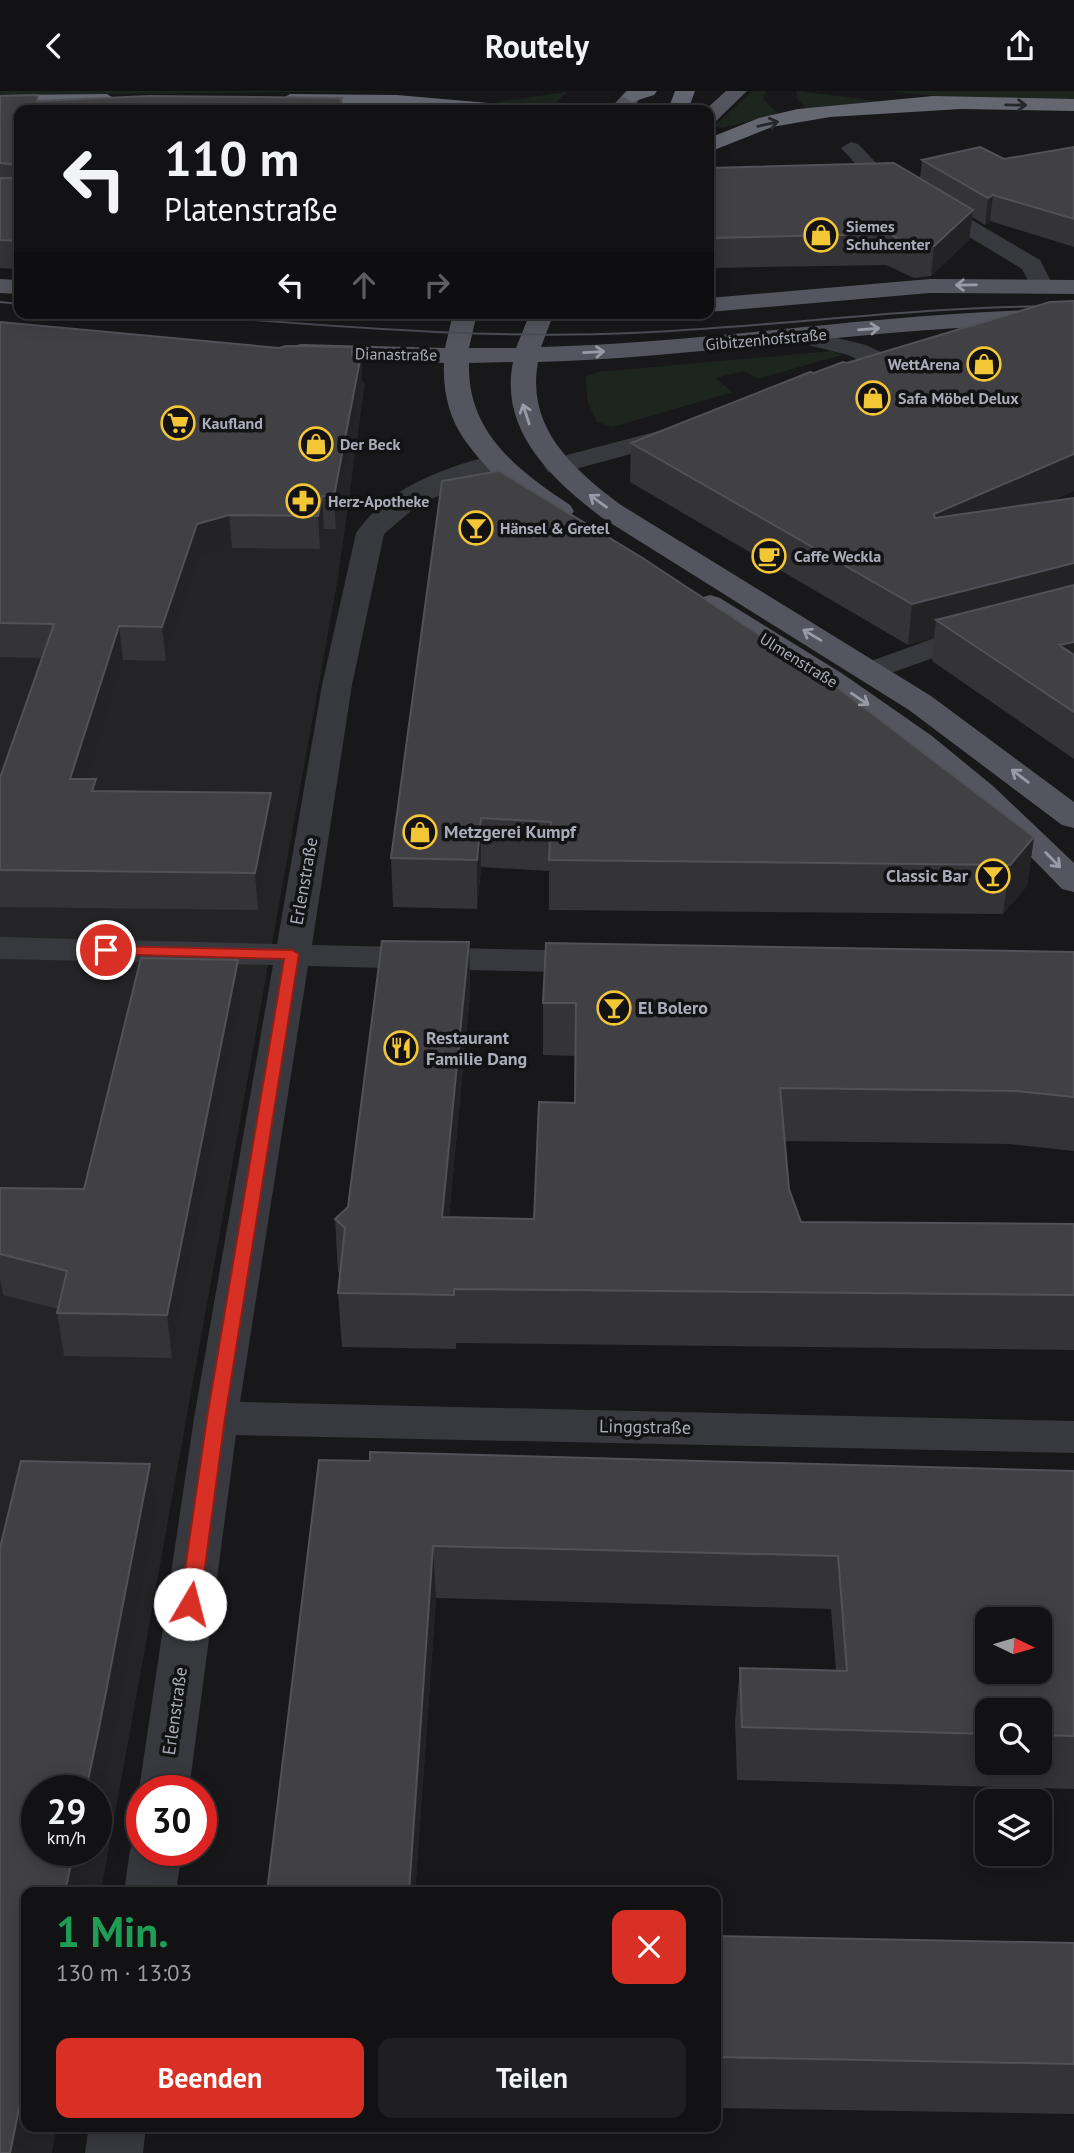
<!DOCTYPE html>
<html lang="de">
<meta charset="utf-8">
<style>
body{margin:0;font-family:"PT Sans",sans-serif;background:#1f1f21;color:#f1f3f6;height:100vh;display:flex;flex-direction:column;font-size:26px;white-space:nowrap}
*{box-sizing:border-box;margin:0}
p{font-size:23px;color:#9c9da0}
.icon{flex:none;width:38px;height:38px;fill:none;stroke:currentColor;stroke-width:2;stroke-linecap:round;stroke-linejoin:round}
.map{position:relative;flex:1;overflow:hidden}
.sheet{position:absolute;left:21px;top:1796px;width:700px;height:245px;display:flex;flex-direction:column;background:#121113;border-radius:14px;box-shadow:0 4px 18px #0003,0 0 0 2px #313133}
.sheet>*{flex:none}
.hud{position:absolute;left:14px;top:14px;width:700px;height:214px;border-radius:14px;box-shadow:0 4px 18px #0003,0 0 0 2px #313133;background:#121113;color:#f1f3f6;overflow:hidden}
.needle{width:46px;rotate:95deg}
.fabs{position:absolute;left:975px;top:1516px;display:grid;gap:14px}
.fabs a{display:grid;place-items:center;width:77px;height:77px;border-radius:14px;background:#121113;box-shadow:0 4px 18px #0003,0 0 0 2px #313133;font-size:35px}
.speed{position:absolute;left:21px;top:1684px;display:flex;gap:14px;font-size:35px;font-weight:700;text-align:center}
.speed>*{display:grid;place-content:center;width:91px;height:91px;border-radius:50%;background:#121113;box-shadow:0 4px 18px #0003,0 0 0 2px #313133;line-height:1}
.speed small{font-size:18px;font-weight:400}
.speed .limit{border:10px solid #d22;background:#fff;color:#111}
.pin{position:absolute;display:grid;place-items:center;width:60px;height:60px;color:#fff;margin:-30px;border:4px solid #fff;border-radius:50%;box-shadow:0 2px 7px #0007}
.me{position:absolute;width:77px;margin:-38px;rotate:8deg;stroke-linejoin:round;filter:drop-shadow(0 0 5px #0008)}
.turn{display:flex;align-items:center;gap:24px;height:147px;padding:0 35px;font-size:32px}
.turn .icon{width:91px;height:91px;stroke-width:2.5}
.turn b{display:block;font-size:49px;line-height:60px}
.lanes{display:flex;align-items:center;height:66px;padding:0 35px;background:#0003;justify-content:center;gap:35px;direction:ltr}
.lanes .off{opacity:.35}
.round{display:grid;place-items:center;flex:none;width:74px;height:74px;border-radius:14px;background:#1f1f21}
.overview{display:flex;align-items:center;justify-content:space-between;height:119px;padding:0 35px}
h1{font-size:42px;font-weight:700;line-height:52px;color:#1e9e55}
.action{display:flex;gap:14px;margin-top:auto;padding:14px 35px}
.action a{flex:1;height:80px;border-radius:14px;background:#d93025;color:#fff;font-size:28px;font-weight:700;line-height:80px;text-align:center}
.action a+a{background:#1f1f21;color:#f1f3f6}
header{display:flex;justify-content:space-between;align-items:center;height:91px;padding:0 35px;background:#121113;font-size:32px;font-weight:700}
.map>svg:first-child{display:block}
.built{fill:#242326;fill-rule:evenodd}
.green{fill:#1d251f}
.lines{fill:none;stroke-linecap:round;stroke-linejoin:round}
.minor{fill:#38393f;fill-rule:evenodd}
.major{fill:#54555e;fill-rule:evenodd}
.highway{fill:#646670;fill-rule:evenodd}
.tram{stroke:#4b4d54;stroke-width:2}
.wall{fill:#343337;fill-rule:evenodd}
.shaded-wall{fill:#232225}
.building{fill:#414045;stroke:#515157;stroke-width:2;fill-rule:evenodd}
.oneway{stroke:#27272b}
.oneway2{stroke:#999ba7}
.route{fill:#d93025;stroke:#8d1f18;stroke-width:2}
.labels{text-anchor:middle;stroke-width:7;stroke-linejoin:round;paint-order:stroke}
.far-poi-label{font-size:16px;font-weight:bold;fill:#aaadb9;stroke:#131214;text-anchor:start}
.far-street-label{font-size:16px;fill:#aaadb9;stroke:#131214}
.poi-label{font-size:18px;font-weight:bold;fill:#aaadb9;stroke:#131214;text-anchor:start}
.street-label{font-size:18px;fill:#aaadb9;stroke:#131214}
</style>
<header><svg class="icon" aria-label="back" viewBox="0 0 24 24"><path d="M15 5l-7 7 7 7"/></svg>Routely<svg class="icon" aria-label="share" viewBox="0 0 24 24"><path d="M12 15V3M7 8l5-5 5 5M5 13v7h14v-7"/></svg></header>
<div class="map">
<svg width="1074" height="2062" viewBox="0 0 1074 2062">
<rect width="100%" height="100%" fill="#181719"/>
<path class="built" d="M 0,241 L 340,275 L 365,292 L 338,487 L 101,1801 L 26,1801 L 26,2035 L 57,2035 L 52,2062 L 0,2062 ZM 37,1699 L 96,1699 L 96,1759 L 37,1759 Z"/>
<path class="green" d="M 0,0 L 426,0 L 0,4 Z
M 752,0 L 766,0 L 763,8 L 778,23 L 722,37 L 714,35 Z
M 797,0 L 877,10 L 807,18 L 796,7 Z
M 885,0 L 1074,0 L 1074,9 L 949,6 Z
M 567,1 L 549,19 L 525,19 L 495,11 Z
M 832,260 L 842,264 L 758,288 L 745,280 L 715,287 L 733,301 L 613,336 L 597,331 L 588,312 L 585,286 L 597,281 Z"/>
<g class="lines">
<path class="minor" d="M 851,51 L 858,53 L 878,74 L 1040,169 L 1053,194 L 1049,199 L 1033,199 L 1022,178 L 864,82 L 841,57 Z
M 800,238 L 866,254 L 906,273 L 909,278 L 906,283 L 888,283 L 848,264 L 792,250 L 788,245 L 792,240 Z
M 681,334 L 690,337 L 694,342 L 690,347 L 557,383 L 548,381 L 544,375 L 548,369 Z
M 494,364 L 503,366 L 507,372 L 503,378 L 419,413 L 384,443 L 352,594 L 312,854 L 596,860 L 609,863 L 614,871 L 609,879 L 596,882 L 308,875 L 240,1311 L 1074,1330 L 1074,1362 L 236,1344 L 189,1699 L 142,1699 L 142,1705 L 139,1699 L 194,1327 L 273,874 L 0,868 L 0,846 L 277,853 L 322,594 L 356,442 C 386,398 444,376 494,364 Z
M 1074,513 L 1074,531 L 953,560 L 871,589 L 860,586 L 856,580 L 860,574 L 932,548 Z
M 142,1742 L 142,1759 L 182,1759 L 176,1801 L 124,1801 L 130,1759 L 138,1743 Z
M 89,2035 L 146,2035 L 143,2062 L 85,2062 Z"/>
<path class="major" d="M 626,0 L 647,0 L 630,19 L 609,19 Z
M 726,0 L 747,0 L 716,30 L 709,32 L 709,19 L 705,19 Z
M 0,188 L 19,189 L 19,203 L 0,202 Z
M 930,188 L 1074,189 L 1074,203 L 930,202 L 709,221 L 709,207 Z
M 1030,219 L 1074,220 L 1074,234 C 895,232 717,266 538,271 C 526,337 573,378 621,414 L 931,605 L 1074,711 L 1074,737 L 1062,734 L 909,619 L 601,426 C 552,388 499,340 513,271 L 469,272 C 467,341 517,379 570,414 L 574,420 L 570,426 C 536,434 474,367 459,340 C 447,319 443,295 444,272 L 301,267 L 292,265 L 289,260 L 292,255 L 301,253 L 445,257 L 453,222 L 477,222 L 469,257 L 516,257 L 530,222 L 554,222 L 541,256 C 704,252 866,224 1030,219 Z
M 710,504 L 720,507 L 843,583 L 932,645 L 993,695 L 1074,772 L 1074,801 L 1062,798 C 1014,748 964,700 909,658 C 842,607 770,564 700,519 L 696,513 L 700,507 Z"/>
<path class="highway" d="M 628,0 L 657,0 L 654,4 L 632,11 L 622,5 Z
M 675,0 L 695,0 L 688,19 L 668,19 Z
M 107,3 L 117,9 L 114,13 L 0,16 L 0,4 Z
M 290,3 L 397,4 L 500,13 L 510,19 L 283,13 L 280,9 Z
M 933,5 L 1074,8 L 1074,20 L 961,18 L 830,26 L 772,36 L 709,61 L 709,47 L 759,27 L 798,18 Z"/>
<path class="tram" d="M 0,211 L 19,213
M 160,222 C 316,233 473,249 630,242 C 779,236 925,214 1074,215"/>
</g>
<path class="wall" d="M 0,5 L 19,19 L 19,178 L 0,177 Z
M 1074,56 L 1074,156 L 990,130 L 985,134 L 972,126 L 969,149 L 931,185 L 914,187 L 886,174 L 709,177 L 709,77 L 920,88 L 922,69 L 1004,68 Z
M 1074,210 L 1074,400 L 1049,411 L 1074,407 L 1074,668 L 932,570 L 934,547 L 908,554 L 630,391 L 631,352 L 814,282 Z
M 0,231 L 279,257 L 352,256 L 353,264 L 361,264 L 362,295 L 336,438 L 324,438 L 320,458 L 232,457 L 201,466 L 166,570 L 123,569 L 86,688 L 98,700 L 271,702 L 274,738 L 258,819 L 0,816 L 0,687 L 42,567 L 0,566 Z
M 442,390 L 1034,746 L 1027,795 L 1003,823 L 549,819 L 549,780 L 481,776 L 477,818 L 393,816 L 391,767 Z
M 469,851 L 470,903 L 449,1126 L 534,1128 L 575,1012 L 575,965 L 543,964 L 543,912 L 1074,861 L 1074,1060 L 1008,1053 L 785,1050 L 789,1098 L 801,1131 L 1074,1133 L 1074,1259 L 456,1252 L 456,1258 L 342,1256 L 338,1202 L 340,1183 L 338,1181 L 335,1128 L 348,1116 Z
M 238,869 L 242,910 L 172,1267 L 64,1265 L 57,1222 L 58,1218 L 3,1204 L 0,1216 L 0,1097 L 84,1098 Z
M 319,1369 L 1074,1380 L 1074,1698 L 737,1689 L 735,1630 L 740,1577 L 836,1579 L 831,1518 L 436,1507 L 415,1801 L 267,1801 ZM 987,1619 L 1040,1619 L 1040,1671 L 987,1671 Z
M 716,1845 L 1074,1852 L 1074,2023 L 716,2017 Z"/>
<path class="shaded-wall" d="M 342,7 L 342,19 L 338,19 Z
M 993,104 L 990,130 L 985,134 L 988,107 Z
M 973,119 L 969,149 L 931,185 L 934,155 Z
M 361,264 L 362,295 L 336,438 L 334,405 Z
M 1074,363 L 1074,400 L 930,464 L 934,423 Z
M 322,405 L 324,438 L 320,458 L 318,425 Z
M 229,424 L 232,457 L 201,466 L 166,570 L 162,536 L 197,433 Z
M 1074,472 L 1074,511 L 936,529 L 934,547 L 908,554 L 912,513 Z
M 119,535 L 123,569 L 76,724 L 70,688 Z
M 1074,551 L 1074,591 L 1059,554 Z
M 96,688 L 101,724 L 92,700 Z
M 271,702 L 274,738 L 258,819 L 255,782 Z
M 481,727 L 481,776 L 477,818 L 477,769 Z
M 1034,746 L 1027,795 L 1003,823 L 1010,774 Z
M 469,851 L 470,903 L 444,1180 L 442,1126 Z
M 238,869 L 242,910 L 172,1267 L 167,1224 Z
M 0,1187 L 3,1204 L 0,1216 Z
M 150,1373 L 157,1415 L 96,1733 L 96,1699 L 86,1699 Z
M 433,1455 L 436,1507 L 415,1801 L 409,1801 Z
M 74,1759 L 91,1759 L 82,1801 L 65,1801 Z
M 26,1984 L 26,2035 L 35,2035 L 29,2062 L 10,2062 Z"/>
<path class="building" d="M 38,4 L 37,10 L 149,5 L 342,7 L 338,19 L 19,19 L 19,150 L 0,149 L 0,87 L 17,87 L 17,74 L 0,72 L 0,5 Z
M 980,56 L 1004,68 L 1074,56 L 1074,128 L 993,104 L 988,107 L 922,69 Z
M 894,72 L 973,119 L 934,155 L 917,156 L 889,143 L 709,147 L 709,77 Z
M 1074,210 L 1074,363 L 934,423 L 935,427 L 1074,407 L 1074,472 L 912,513 L 631,352 L 810,281 L 814,282 L 843,271 L 847,272 L 1050,211 Z
M 0,231 L 279,257 L 286,255 L 352,256 L 352,264 L 361,264 L 334,405 L 322,405 L 318,425 L 229,424 L 197,433 L 162,536 L 119,535 L 70,688 L 96,688 L 92,700 L 271,702 L 255,782 L 0,779 L 0,687 L 54,533 L 0,532 Z
M 499,380 L 641,466 L 825,587 L 1034,746 L 1010,774 L 549,769 L 551,731 L 481,727 L 477,769 L 391,767 L 442,390 Z
M 1074,494 L 1074,551 L 1059,554 L 1074,564 L 1074,621 L 936,529 Z
M 382,850 L 469,851 L 442,1126 L 534,1128 L 539,1011 L 575,1012 L 576,912 L 543,912 L 546,852 L 1074,861 L 1074,1006 L 1016,1000 L 780,997 L 789,1098 L 801,1131 L 1074,1133 L 1074,1204 L 454,1198 L 454,1204 L 338,1202 L 345,1137 L 335,1128 L 348,1116 Z
M 141,867 L 238,869 L 167,1224 L 57,1222 L 67,1180 L 0,1163 L 0,1097 L 84,1098 Z
M 370,1361 L 1074,1380 L 1074,1645 L 1040,1644 L 1040,1619 L 987,1619 L 987,1643 L 742,1636 L 740,1577 L 847,1580 L 838,1465 L 433,1455 L 409,1801 L 267,1801 L 319,1369 L 370,1370 ZM 987,1528 L 1040,1528 L 1040,1580 L 987,1580 Z
M 21,1370 L 150,1373 L 99,1637 L 86,1699 L 37,1699 L 37,1759 L 74,1759 L 65,1801 L 26,1801 L 26,1984 L 10,2062 L 0,2062 L 0,1457 Z
M 716,1845 L 1074,1852 L 1074,1973 L 716,1966 Z"/>
<defs><path id="oneway-shaft" d="M-6 0H5M1.5-3L5.5 0L1.5 3" fill="none" stroke-width="1.6" stroke-linecap="round" stroke-linejoin="round" transform="scale(1.75)"/></defs>
<g class="oneway">
<use href="#oneway-shaft" transform="translate(1016 14) rotate(1)"/>
<use href="#oneway-shaft" transform="translate(768 33) rotate(-13)"/>
</g>
<g class="oneway2">
<use href="#oneway-shaft" transform="translate(966 194) rotate(179)"/>
<use href="#oneway-shaft" transform="translate(869 238) rotate(-5)"/>
<use href="#oneway-shaft" transform="translate(594 261) rotate(-3)"/>
<use href="#oneway-shaft" transform="translate(526 323) rotate(-108)"/>
<use href="#oneway-shaft" transform="translate(598 410) rotate(-144)"/>
<use href="#oneway-shaft" transform="translate(812 544) rotate(-149)"/>
<use href="#oneway-shaft" transform="translate(860 608) rotate(34)"/>
<use href="#oneway-shaft" transform="translate(1020 685) rotate(-143)"/>
<use href="#oneway-shaft" transform="translate(1053 769) rotate(46)"/>
</g>
<path class="route" d="M 106,855 L 292,859 L 299,863 L 225,1327 L 200,1513 L 197,1519 L 183,1519 L 180,1513 L 207,1327 L 284,868 L 101,863 L 99,859 Z"/>
<defs>
<symbol id="shop-ring" viewBox="-11 -11 22 22"><circle r="9.5" fill="#131214" stroke="#f3c636" stroke-width="1.5"/><path d="M-5-2.5h2.3a2.7 3.5 0 0 1 5.4 0H5L5.5 6h-11ZM-1.5-2.5h3a1.5 2.3 0 0 0-3 0Z" fill="#f3c636"/></symbol>
<symbol id="supermarket-ring" viewBox="-11 -11 22 22"><circle r="9.5" fill="#131214" stroke="#f3c636" stroke-width="1.5"/><path d="M-6-5.5h2.5l.6 2H6L4.5 2H-2.5L-4.4-4H-6ZM-1.5 3.2a1.3 1.3 0 1 0 .1 0ZM3 3.2a1.3 1.3 0 1 0 .1 0Z" fill="#f3c636"/></symbol>
<symbol id="pharmacy-ring" viewBox="-11 -11 22 22"><circle r="9.5" fill="#131214" stroke="#f3c636" stroke-width="1.5"/><path d="M-2-6h4v4h4v4h-4v4h-4v-4h-4v-4h4Z" fill="#f3c636"/></symbol>
<symbol id="bar-ring" viewBox="-11 -11 22 22"><circle r="9.5" fill="#131214" stroke="#f3c636" stroke-width="1.5"/><path d="M-6-5H6L.8 .8V4.5H3.5V6h-7V4.5H-.8V.8Z" fill="#f3c636"/></symbol>
<symbol id="cafe-ring" viewBox="-11 -11 22 22"><circle r="9.5" fill="#131214" stroke="#f3c636" stroke-width="1.5"/><path d="M-5.5-4.5H6V0H3Q3 3.5 0 3.5H-2.5Q-5.5 3.5-5.5 0ZM3-3.2v2h1.7v-2ZM-6 4.5H4V6H-6Z" fill="#f3c636"/></symbol>
<symbol id="restaurant-ring" viewBox="-11 -11 22 22"><circle r="9.5" fill="#131214" stroke="#f3c636" stroke-width="1.5"/><path d="M-5-6h1v4h1v-4h1v4h1v-4h1v5L-1.5 .5V6h-2V.5L-5-1ZM5-6V6H3V1.5H1.5Q1.5-4 5-6Z" fill="#f3c636"/></symbol>
</defs>
<g fill-rule="evenodd">
<use href="#shop-ring" x="802" y="125" width="38" height="38"/>
<use href="#shop-ring" x="965" y="254" width="38" height="38"/>
<use href="#shop-ring" x="854" y="288" width="38" height="38"/>
<use href="#supermarket-ring" x="159" y="313" width="38" height="38"/>
<use href="#shop-ring" x="297" y="334" width="38" height="38"/>
<use href="#pharmacy-ring" x="284" y="391" width="38" height="38"/>
<use href="#bar-ring" x="457" y="418" width="38" height="38"/>
<use href="#cafe-ring" x="750" y="446" width="38" height="38"/>
<use href="#shop-ring" x="401" y="722" width="38" height="38"/>
<use href="#bar-ring" x="974" y="766" width="38" height="38"/>
<use href="#bar-ring" x="595" y="898" width="38" height="38"/>
<use href="#restaurant-ring" x="382" y="938" width="38" height="38"/>
</g>
<g class="labels">
<g class="far-poi-label">
<text x="846" y="141">Siemes<tspan x="846" dy="18">Schuhcenter</tspan></text>
<text x="960" y="279" text-anchor="end">WettArena</text>
<text x="898" y="313">Safa Möbel Delux</text>
<text x="202" y="338">Kaufland</text>
<text x="340" y="359">Der Beck</text>
<text x="328" y="416">Herz-Apotheke</text>
<text x="500" y="443">Hänsel &amp; Gretel</text>
<text x="794" y="471">Caffe Weckla</text>
</g>
<g class="far-street-label">
<text transform="translate(766 248) rotate(-5)" y="6">Gibitzenhofstraße</text>
<text transform="translate(396 263) rotate(1)" y="6">Dianastraße</text>
<text transform="translate(799 569) rotate(32)" y="6">Ulmenstraße</text>
</g>
<g class="poi-label">
<text x="444" y="747">Metzgerei Kumpf</text>
<text x="968" y="791" text-anchor="end">Classic Bar</text>
<text x="638" y="923">El Bolero</text>
<text x="426" y="953">Restaurant<tspan x="426" dy="21">Familie Dang</tspan></text>
</g>
<g class="street-label">
<text transform="translate(304 790) rotate(-80)" y="6">Erlenstraße</text>
<text transform="translate(645 1336) rotate(1)" y="6">Linggstraße</text>
<text transform="translate(175 1620) rotate(-82)" y="6">Erlenstraße</text>
</g>
</g>
</svg>
<div class="fabs">
<a><svg class="needle" viewBox="-14 -14 28 28"><path d="M0-13l5 13h-10z" fill="#e53935"/><path d="M0 13l5-13h-10z" fill="#9c9da0"/></svg></a>
<a><svg class="icon" aria-label="search" viewBox="0 0 24 24"><circle cx="10" cy="10" r="6"/><path d="M15 15l6 6"/></svg></a>
<a><svg class="icon" aria-label="layers" viewBox="0 0 24 24"><path d="M12 4l9 5-9 5-9-5zM3 14l9 5 9-5"/></svg></a>
</div>
<div class="speed"><div>29<small>km/h</small></div><div class="limit">30</div></div>
<div class="pin" style="left:106px;top:859px;background:#d93025"><svg class="icon" aria-label="arrive" viewBox="0 0 24 24"><path d="M6 21V4h12l-3 4 3 4H6"/></svg></div>
<svg class="me" style="left:190px;top:1513px" viewBox="-20 -20 40 40"><circle r="19" fill="#fff"/><path d="M0-13L10 11 0 6-10 11z" fill="#d93025"/></svg>
<div class="hud">
<div class="turn"><svg class="icon" aria-label="left" viewBox="0 0 24 24"><path d="M17 20v-9H6M10 6l-5 5 5 5"/></svg><div><b>110 m</b>Platenstraße</div></div>
<div class="lanes"><svg class="icon" aria-label="left" viewBox="0 0 24 24"><path d="M17 20v-9H6M10 6l-5 5 5 5"/></svg><svg class="icon off" aria-label="ahead" viewBox="0 0 24 24"><path d="M12 20V5M6 11l6-6 6 6"/></svg><svg class="icon off" aria-label="right" viewBox="0 0 24 24"><path d="M7 20v-9h11M14 6l5 5-5 5"/></svg></div>
</div>
<section class="sheet">
<div class="overview"><div><h1>1 Min.</h1><p>130 m · 13:03</p></div><a class="round" style="background:#d93025;color:#fff"><svg class="icon" aria-label="close" viewBox="0 0 24 24"><path d="M6 6l12 12M18 6L6 18"/></svg></a></div>
<div class="action"><a>Beenden</a><a>Teilen</a></div>
</section>
</div>
